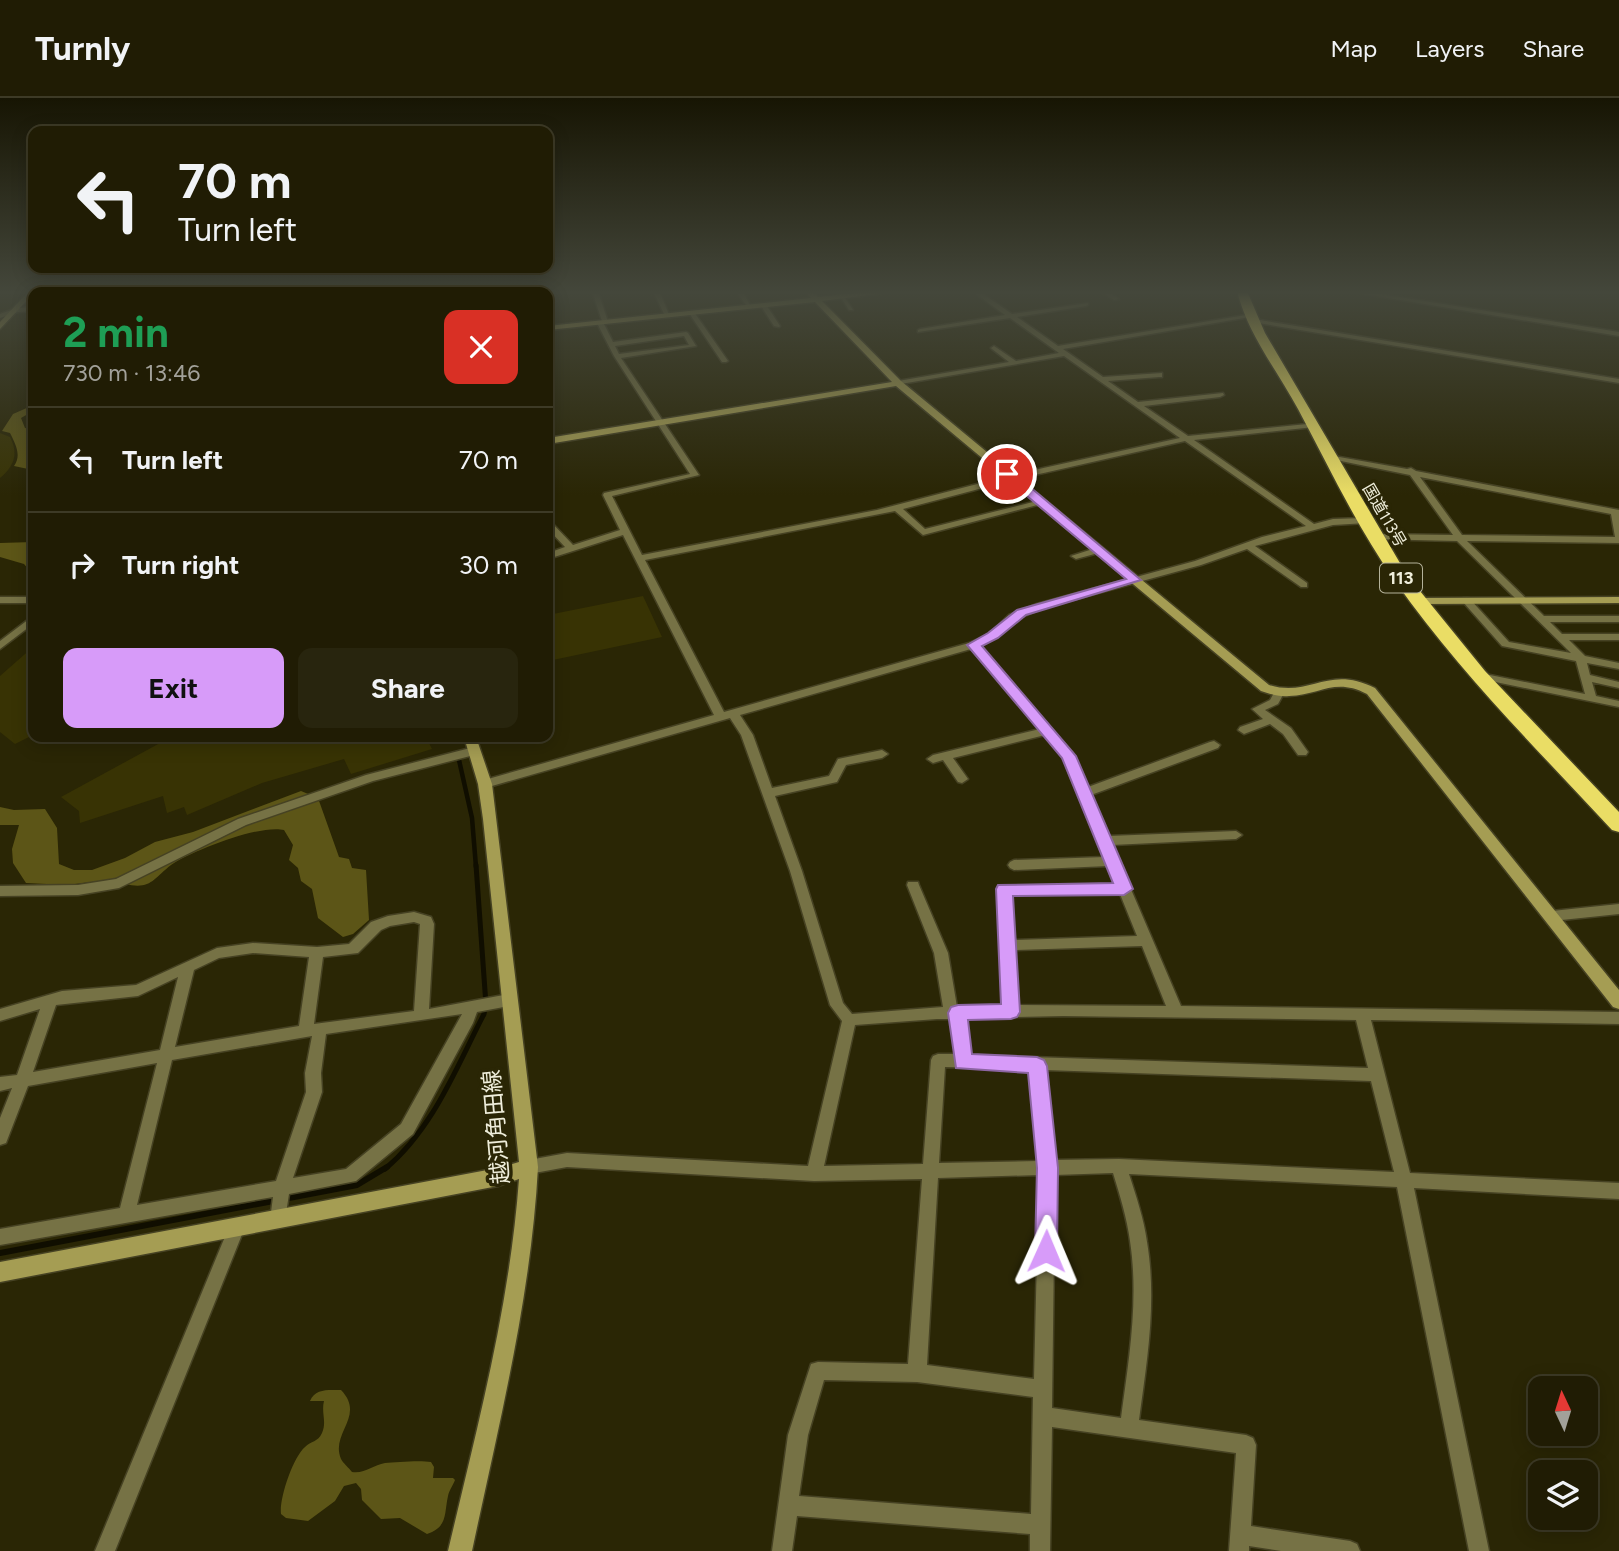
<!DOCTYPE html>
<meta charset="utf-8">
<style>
body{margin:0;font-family:Figtree,"Noto Sans JP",sans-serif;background:#28250e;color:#f1f3f6;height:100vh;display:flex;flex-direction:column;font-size:26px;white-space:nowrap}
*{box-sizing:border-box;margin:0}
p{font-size:23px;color:#a2a19a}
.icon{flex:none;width:38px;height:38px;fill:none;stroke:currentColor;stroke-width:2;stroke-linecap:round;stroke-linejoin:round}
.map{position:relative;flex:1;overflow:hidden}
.sheet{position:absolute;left:28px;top:189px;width:525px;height:455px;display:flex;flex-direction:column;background:#201c04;border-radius:14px;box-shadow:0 4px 18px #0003,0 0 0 2px #3d3a26}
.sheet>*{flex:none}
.top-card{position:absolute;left:28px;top:28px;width:525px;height:147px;border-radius:14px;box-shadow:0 4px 18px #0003,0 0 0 2px #3d3a26;background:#201c04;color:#f1f3f6;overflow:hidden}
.needle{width:46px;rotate:356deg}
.fabs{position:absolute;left:1528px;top:1278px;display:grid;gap:14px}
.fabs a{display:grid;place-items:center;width:70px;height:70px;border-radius:14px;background:#201c04;box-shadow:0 4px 18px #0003,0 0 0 2px #3d3a26;font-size:35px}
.pin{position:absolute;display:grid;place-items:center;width:60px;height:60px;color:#fff;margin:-30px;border:4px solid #fff;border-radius:50%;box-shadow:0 2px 7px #0007}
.me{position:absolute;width:77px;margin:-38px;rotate:1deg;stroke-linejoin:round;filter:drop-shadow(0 0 5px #0008)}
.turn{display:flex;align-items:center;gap:24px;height:147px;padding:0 35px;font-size:32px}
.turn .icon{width:91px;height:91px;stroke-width:2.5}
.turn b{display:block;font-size:49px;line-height:60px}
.round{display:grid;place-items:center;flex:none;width:74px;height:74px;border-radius:14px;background:#28250e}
.headline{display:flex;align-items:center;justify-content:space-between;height:119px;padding:0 35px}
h1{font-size:42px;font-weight:700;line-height:52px;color:#1e9e55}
.cta{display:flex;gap:14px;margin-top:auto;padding:14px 35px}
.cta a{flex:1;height:80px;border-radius:14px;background:#d79bf9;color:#111;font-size:28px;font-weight:700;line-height:80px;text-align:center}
.cta a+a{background:#28250e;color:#f1f3f6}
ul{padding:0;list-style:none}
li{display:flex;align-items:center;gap:21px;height:105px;padding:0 35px;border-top:2px solid #3d3a26}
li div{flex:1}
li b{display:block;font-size:26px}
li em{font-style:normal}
header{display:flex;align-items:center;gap:42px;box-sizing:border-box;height:98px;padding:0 35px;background:#201c04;border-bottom:2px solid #3d3a26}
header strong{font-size:33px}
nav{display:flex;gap:38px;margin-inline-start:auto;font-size:24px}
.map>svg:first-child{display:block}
.green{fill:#383304}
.forest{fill:#5c5517}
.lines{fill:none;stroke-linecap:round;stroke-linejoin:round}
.stream-far2{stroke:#100e00;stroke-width:4.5}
.stream-far1{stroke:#100e00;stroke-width:5}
.stream{stroke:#100e00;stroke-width:6}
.street-casing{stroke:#464223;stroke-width:3}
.secondary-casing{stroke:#464223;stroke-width:3}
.highway-casing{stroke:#464223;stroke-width:3}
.street{fill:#767245;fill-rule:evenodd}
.secondary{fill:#a59d53;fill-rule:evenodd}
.highway{fill:#eadd65;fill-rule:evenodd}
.route{fill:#d79bf9;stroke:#8c65a2;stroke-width:2}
.labels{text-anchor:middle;stroke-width:7;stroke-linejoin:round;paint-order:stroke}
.far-street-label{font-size:16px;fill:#efeedb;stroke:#2a2605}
.shield{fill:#2a2605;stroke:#b4b29b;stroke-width:2}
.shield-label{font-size:18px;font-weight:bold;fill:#efeedb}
.near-street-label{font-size:23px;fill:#efeedb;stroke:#2a2605}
</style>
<header>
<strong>Turnly</strong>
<nav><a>Map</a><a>Layers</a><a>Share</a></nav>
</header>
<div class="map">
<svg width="1619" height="1453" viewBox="0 0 1619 1453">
<rect width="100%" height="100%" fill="#2a2605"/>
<path class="green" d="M 0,335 L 10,339 C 19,356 14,368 0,380 Z
M 643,498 L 662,539 L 548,563 L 548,517 Z
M 33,549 L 33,637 L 15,646 L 0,634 L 0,578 Z
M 171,639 L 426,639 L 432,651 L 351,676 L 344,661 L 262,685 L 187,717 L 184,709 L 167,715 L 163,698 L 80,725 L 79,713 L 61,699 Z"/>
<path class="forest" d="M 29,309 L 33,310 L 33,313 L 21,320 L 25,330 L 33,331 L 33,372 L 14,368 C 22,357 15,345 10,335 L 2,333 L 13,316 Z
M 33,444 L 33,472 L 30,473 L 24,466 L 0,459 L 0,445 Z
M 301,693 L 318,700 L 339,759 L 349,761 L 352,770 L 366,772 L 369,822 L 353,836 L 343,839 L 318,820 L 312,791 L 301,783 L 298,770 L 289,762 L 293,747 L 284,732 C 260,726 192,753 171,767 C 153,781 151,792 125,786 L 123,780 L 67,787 L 26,785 L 13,765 L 12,751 L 19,727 L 0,727 L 0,709 L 14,712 L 45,711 L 57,730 L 59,766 L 74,772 L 92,772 L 125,760 L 155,744 L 193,734 Z
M 341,1292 C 366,1318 330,1335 341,1361 C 343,1365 349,1370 352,1374 C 365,1376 373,1367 385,1365 C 396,1364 421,1362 431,1364 L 434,1369 L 433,1380 L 453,1380 L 455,1382 C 453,1387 449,1393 448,1398 C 444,1416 448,1429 427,1436 L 400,1420 L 381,1421 L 362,1402 L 361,1391 L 356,1385 L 344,1388 L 335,1403 L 308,1423 L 286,1420 L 281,1416 C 279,1401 293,1359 305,1349 C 311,1343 318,1344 322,1335 C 327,1324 321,1315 324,1303 L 310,1303 C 315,1290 329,1292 341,1292 Z"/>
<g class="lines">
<path class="stream-far2" d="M 459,662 L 472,720 L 476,769"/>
<path class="stream-far1" d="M 385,1071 C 433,1031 456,970 484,916 L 486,907 L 476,767"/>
<path class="stream" d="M 0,1155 L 357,1087 L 387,1069"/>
<defs>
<path id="street" d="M 50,193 L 65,193 L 65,194 L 51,194 Z
M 115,193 L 122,193 L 115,194 Z
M 323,193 L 344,193 L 323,194 Z
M 592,193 L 598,193 L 608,224 L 604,226 L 613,244 L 686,234 L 688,235 L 696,248 L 621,260 L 699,377 L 612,398 L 642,457 L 877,412 L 1012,377 L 1180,340 L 1064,258 L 895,287 L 894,285 L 898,283 L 1009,264 L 992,251 L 991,250 L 994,248 L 1016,263 L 1059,255 L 1010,220 L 918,234 L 918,232 L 920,231 L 1005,217 L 972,193 L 979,193 L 1012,216 L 1088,205 L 1088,207 L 1086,208 L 1017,219 L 1058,248 L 1252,216 L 1253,217 L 1250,219 L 1063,251 L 1103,279 L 1162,275 L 1162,279 L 1159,279 L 1108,283 L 1138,304 L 1223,295 L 1224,297 L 1220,299 L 1144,308 L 1188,338 L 1317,325 L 1317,329 L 1314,329 L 1194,342 L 1314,426 L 1333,421 L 1364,420 L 1367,421 L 1367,425 L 1333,427 L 1255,448 L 1307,485 L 1307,489 L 1301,489 L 1247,451 L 1201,467 L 1043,510 L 1017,521 L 997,540 L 979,548 L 1073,655 L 1088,689 L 1210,644 L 1214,643 L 1220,647 L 1218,650 L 1091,697 L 1109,738 L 1236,733 L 1242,737 L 1236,741 L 1112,747 L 1181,908 L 1619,914 L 1619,926 L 1371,922 L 1410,1075 L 1619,1085 L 1619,1101 L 1414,1090 L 1489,1453 L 1469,1453 L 1397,1089 L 1129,1076 C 1136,1098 1144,1121 1147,1144 C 1157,1204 1147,1263 1139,1322 L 1246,1337 L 1253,1340 L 1256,1347 L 1251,1428 L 1350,1443 L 1357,1446 L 1360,1453 L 1281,1453 L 1249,1448 L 1249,1453 L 1229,1453 L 1236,1355 L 1052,1329 L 1050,1453 L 1030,1453 L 1030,1436 L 797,1418 L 792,1453 L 772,1453 L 788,1337 L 811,1266 L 818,1264 L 908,1266 L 922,1081 L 814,1083 L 567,1069 L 529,1076 L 523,1074 L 521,1069 L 523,1064 L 529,1062 L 567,1055 L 808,1068 L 842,923 L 830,907 L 790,773 L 741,637 L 730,620 L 485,690 L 479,686 L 481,683 L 714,617 L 623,437 L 548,461 L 548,455 L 565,449 L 548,431 L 548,423 L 551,424 L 573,447 L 620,432 L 603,397 L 604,395 L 690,376 L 614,258 L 597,225 L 602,223 ZM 684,238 L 689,247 L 619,256 L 615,248 ZM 1185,343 L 1306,428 L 1262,439 L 1195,463 L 1037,506 L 1009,517 L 989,536 L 969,545 L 724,614 L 645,462 L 895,413 L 923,437 L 1045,405 L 1041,402 L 925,431 L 903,411 L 1013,382 ZM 971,551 L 1040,631 L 933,657 L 927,661 L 933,665 L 943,662 L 958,684 L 962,685 L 968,681 L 953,660 L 1045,637 L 1064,659 L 1105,759 L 1014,762 L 1010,764 L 1008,767 L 1010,770 L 1014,772 L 1108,768 L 1116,786 L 999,788 L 998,791 L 1003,908 L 957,909 L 948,855 L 919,787 L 918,784 L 908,784 L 907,787 L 934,855 L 943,909 L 852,916 L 843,905 L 802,773 L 775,698 L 837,684 L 846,667 L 882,660 L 888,656 L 882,652 L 838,661 L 829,678 L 772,690 L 753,637 L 740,617 ZM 1011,796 L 1120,796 L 1137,838 L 1014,842 ZM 1142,848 L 1166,908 L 1018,907 L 1014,852 ZM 1063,918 L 1356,922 L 1368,970 L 970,957 L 966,920 ZM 937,921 L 951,921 L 955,956 L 938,956 L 933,958 L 931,962 L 923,1066 L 824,1068 L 855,927 ZM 945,969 L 1030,971 L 1038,1063 L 939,1065 ZM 1045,972 L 1371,983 L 1394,1074 L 1119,1061 L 1054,1062 ZM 1113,1075 C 1120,1098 1127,1120 1130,1143 C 1139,1202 1129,1261 1121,1320 L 1052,1310 L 1055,1077 ZM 1039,1077 L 1034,1281 L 927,1267 L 938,1080 ZM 824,1282 L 917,1284 L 1033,1299 L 1031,1416 L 799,1398 L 808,1337 Z
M 658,193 L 660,195 L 670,219 L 665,218 L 654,195 Z
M 736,193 L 742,193 L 752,210 L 748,210 Z
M 1100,193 L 1108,193 L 1119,201 L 1114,202 Z
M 1346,193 L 1362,193 L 1619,234 L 1619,238 Z
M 840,198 L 844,198 L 853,212 L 849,212 Z
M 764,206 L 767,208 L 780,228 L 779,229 L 774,228 L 761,208 Z
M 33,209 L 33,213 L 18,214 L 0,220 L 0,216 L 17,210 Z
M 690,214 L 694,214 L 728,263 L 726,264 L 722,264 L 689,215 Z
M 1254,221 L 1619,281 L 1619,285 L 1252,224 L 1251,223 Z
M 1328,357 L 1407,371 L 1411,370 L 1416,373 L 1619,412 L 1619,445 L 1467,443 L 1544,518 L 1619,518 L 1619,524 L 1550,524 L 1562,536 L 1619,536 L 1619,542 L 1569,542 L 1585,558 L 1619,565 L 1619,571 L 1587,565 L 1590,577 L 1619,584 L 1619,590 L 1592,584 L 1596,598 L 1619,603 L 1619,609 L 1476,580 L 1475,578 L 1476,576 L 1480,575 L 1585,596 L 1576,563 L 1502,548 L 1463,504 L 1463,500 L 1469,500 L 1509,544 L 1571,555 L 1457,443 L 1371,441 L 1369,439 L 1374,436 L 1453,437 L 1410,377 L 1331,361 L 1328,361 ZM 1420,379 L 1611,416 L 1615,439 L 1462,437 Z
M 1099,449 L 1102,450 L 1102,454 L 1076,461 L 1071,458 Z
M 0,499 L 33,499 L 33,505 L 0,505 Z
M 33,518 L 33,526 L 0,551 L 0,543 Z
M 1279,592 L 1284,595 L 1278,606 L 1265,612 L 1291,630 L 1308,654 L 1306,657 L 1298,657 L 1283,636 L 1270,626 L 1244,636 L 1238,632 L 1240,629 L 1263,621 L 1252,611 L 1270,602 L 1275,593 Z
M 474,649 L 480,653 L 478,656 L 373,683 L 246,727 L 119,790 L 78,797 L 0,798 L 0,788 L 78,787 L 116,781 L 238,721 L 366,677 Z
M 1619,806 L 1619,816 L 1552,823 L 1547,822 L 1545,818 L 1547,814 L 1552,813 Z
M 414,814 L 431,819 L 434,826 L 429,911 L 509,896 L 514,898 L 516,902 L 514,906 L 509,908 L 477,914 L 473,925 L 413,1036 L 356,1083 L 289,1096 L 284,1128 L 278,1130 L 272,1128 L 270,1122 L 273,1099 L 0,1147 L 0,1131 L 120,1110 L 157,965 L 28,988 L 6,1045 L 0,1047 L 0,1020 L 12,990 L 0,993 L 0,979 L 17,977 L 40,911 L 0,923 L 0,911 L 62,893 L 136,887 L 217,850 L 253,845 L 317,849 L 349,846 L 371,824 L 388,818 ZM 414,824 L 420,826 L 414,913 L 314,926 L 323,859 L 358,855 L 381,832 L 390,828 ZM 253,855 L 309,859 L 299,928 L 175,949 L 194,872 L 219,860 ZM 178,879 L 160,952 L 33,974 L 56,907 L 138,898 ZM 462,916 L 401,1026 L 346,1071 L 293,1080 L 322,994 L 321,975 L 326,936 ZM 312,938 L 305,975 L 306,994 L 276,1083 L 137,1107 L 172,962 Z
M 237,1121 L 243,1123 L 245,1129 L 115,1453 L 95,1453 L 229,1129 L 231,1123 Z"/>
<path id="secondary" d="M 29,193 L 36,193 L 0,231 L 0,224 Z
M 358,193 L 366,193 L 366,194 L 359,194 Z
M 805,193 L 812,193 L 818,199 L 873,193 L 899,193 L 822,203 L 901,283 L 1269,587 C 1310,600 1328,566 1375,590 L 1619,892 L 1619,911 L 1613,909 L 1367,596 C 1335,579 1320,597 1289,598 C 1279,599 1270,596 1261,593 L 896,288 L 548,346 L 548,340 L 892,284 L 815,204 L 548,232 L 548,228 L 811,200 Z
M 1619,499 L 1619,505 L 1418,506 L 1412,503 L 1418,500 Z
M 464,639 L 476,639 L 492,686 L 538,1069 C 531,1200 499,1325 472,1453 L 448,1453 C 477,1330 510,1207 519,1081 L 498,1088 L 0,1184 L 0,1164 L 498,1070 L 519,1064 L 483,721 L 478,686 Z"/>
<path id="highway" d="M 1237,193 L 1247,193 L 1265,235 L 1407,477 L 1485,573 L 1619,714 L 1619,734 L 1612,732 C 1537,651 1458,573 1395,483 C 1357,429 1329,369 1298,311 C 1277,272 1248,237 1237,193 Z"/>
</defs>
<use href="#street" class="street-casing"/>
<use href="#secondary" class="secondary-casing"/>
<use href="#highway" class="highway-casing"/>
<use href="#street" class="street"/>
<use href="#secondary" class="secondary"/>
<use href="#highway" class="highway"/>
</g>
<linearGradient id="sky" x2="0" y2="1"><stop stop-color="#171503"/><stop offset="0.49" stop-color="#44473b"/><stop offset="1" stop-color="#44473b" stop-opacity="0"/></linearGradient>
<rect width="1619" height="397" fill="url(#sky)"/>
<path class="route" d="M 1003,373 L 1011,373 L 1141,482 L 1026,517 L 998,540 L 982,548 L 1076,658 L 1133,791 L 1124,797 L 1013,798 L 1020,914 L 1017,919 L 1011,921 L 968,922 L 972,956 L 1037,959 L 1044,962 L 1047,968 L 1058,1070 L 1057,1153 L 1053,1160 L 1046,1163 L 1038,1160 L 1035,1153 L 1037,1070 L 1028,975 L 956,970 L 948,915 L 951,909 L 958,907 L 1001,906 L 996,791 L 998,787 L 1113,785 L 1062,660 L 967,547 L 988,535 L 1017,512 L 1126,481 L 1003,378 Z"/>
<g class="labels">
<g class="far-street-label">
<text transform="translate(1385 417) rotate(60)" y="6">国道113号</text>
</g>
<rect class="shield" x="1380" y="465.5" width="42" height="29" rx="5"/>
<g class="shield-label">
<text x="1401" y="486">113</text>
</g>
<g class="near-street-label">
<text transform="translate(496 1029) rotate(-95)" y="8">越河角田線</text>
</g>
</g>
</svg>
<div class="fabs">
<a><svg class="needle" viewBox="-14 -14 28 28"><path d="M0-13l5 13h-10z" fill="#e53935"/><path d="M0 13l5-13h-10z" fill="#a2a19a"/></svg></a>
<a><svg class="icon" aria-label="layers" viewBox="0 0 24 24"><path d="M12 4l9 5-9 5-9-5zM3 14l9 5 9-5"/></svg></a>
</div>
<div class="pin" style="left:1007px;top:376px;background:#d93025"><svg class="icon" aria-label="arrive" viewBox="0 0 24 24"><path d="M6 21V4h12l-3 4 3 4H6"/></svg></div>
<svg class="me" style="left:1046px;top:1153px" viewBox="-20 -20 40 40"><path d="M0-17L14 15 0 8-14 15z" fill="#d79bf9" stroke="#fff" stroke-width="4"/></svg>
<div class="top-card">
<div class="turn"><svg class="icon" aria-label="left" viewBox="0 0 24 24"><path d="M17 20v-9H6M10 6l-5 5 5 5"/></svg><div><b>70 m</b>Turn left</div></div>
</div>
<section class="sheet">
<div class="headline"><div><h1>2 min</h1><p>730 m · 13:46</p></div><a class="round" style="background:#d93025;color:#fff"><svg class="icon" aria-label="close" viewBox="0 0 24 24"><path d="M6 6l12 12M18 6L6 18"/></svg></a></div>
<ul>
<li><svg class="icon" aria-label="left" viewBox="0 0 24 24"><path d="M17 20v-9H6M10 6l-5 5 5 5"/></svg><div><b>Turn left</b></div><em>70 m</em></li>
<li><svg class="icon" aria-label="right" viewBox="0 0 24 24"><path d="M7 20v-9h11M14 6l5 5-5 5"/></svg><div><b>Turn right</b></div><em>30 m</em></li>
</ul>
<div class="cta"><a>Exit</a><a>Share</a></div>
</section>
</div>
